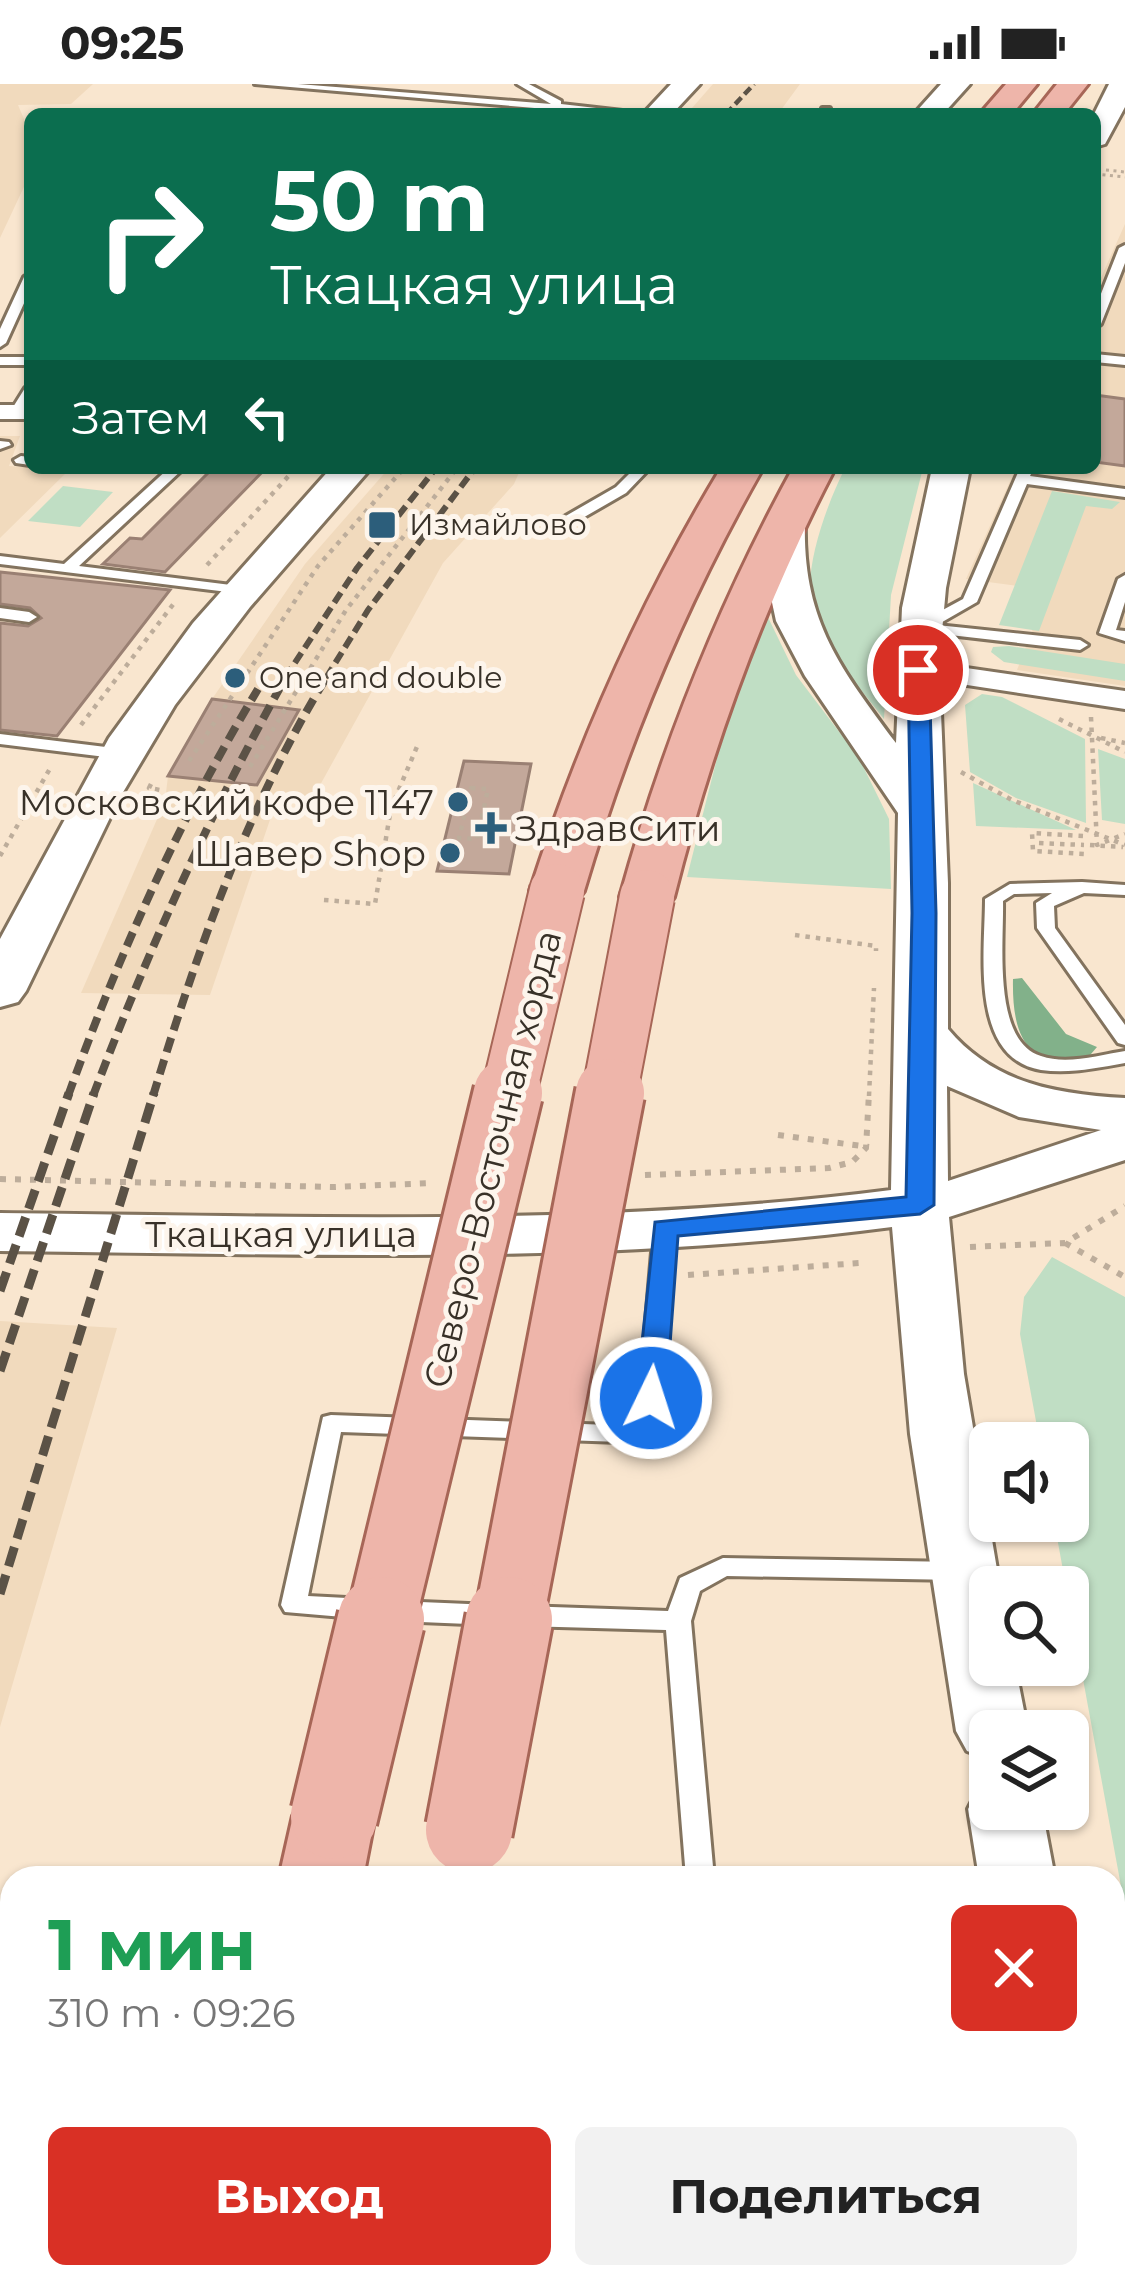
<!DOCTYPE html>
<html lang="ru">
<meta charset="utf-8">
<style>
body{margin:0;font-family:Montserrat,sans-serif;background:#f2f2f2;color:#222;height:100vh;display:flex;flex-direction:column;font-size:45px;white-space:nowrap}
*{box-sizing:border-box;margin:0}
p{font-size:39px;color:#767676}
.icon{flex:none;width:66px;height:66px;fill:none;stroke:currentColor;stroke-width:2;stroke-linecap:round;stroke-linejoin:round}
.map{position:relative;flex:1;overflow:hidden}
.drawer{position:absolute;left:0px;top:1782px;width:1125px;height:423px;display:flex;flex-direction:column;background:#fff;border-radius:36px 36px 0 0;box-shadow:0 3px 9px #0004}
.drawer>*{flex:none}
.top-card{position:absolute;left:24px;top:24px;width:1077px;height:366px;border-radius:18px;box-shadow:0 3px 9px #0004;background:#0b6e4f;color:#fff;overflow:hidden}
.controls{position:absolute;left:969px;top:1338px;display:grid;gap:24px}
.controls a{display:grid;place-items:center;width:120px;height:120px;border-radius:18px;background:#fff;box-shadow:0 3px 9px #0004;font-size:60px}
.pin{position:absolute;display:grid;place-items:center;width:102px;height:102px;color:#fff;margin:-51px;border:6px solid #fff;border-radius:50%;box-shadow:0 3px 12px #0007}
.me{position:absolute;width:132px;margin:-66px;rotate:4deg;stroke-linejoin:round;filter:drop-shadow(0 0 9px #0008)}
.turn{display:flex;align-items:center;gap:42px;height:252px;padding:0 48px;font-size:54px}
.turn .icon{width:156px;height:156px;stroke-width:2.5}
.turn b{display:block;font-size:84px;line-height:102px}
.then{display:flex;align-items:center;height:114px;padding:0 48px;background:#0003;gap:24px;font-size:45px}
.round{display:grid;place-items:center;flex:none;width:126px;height:126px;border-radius:18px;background:#f2f2f2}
.overview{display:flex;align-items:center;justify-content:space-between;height:204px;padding:0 48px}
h1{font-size:72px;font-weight:700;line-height:90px;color:#1e9e55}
.primary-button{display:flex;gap:24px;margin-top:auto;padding:24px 48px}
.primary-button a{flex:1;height:138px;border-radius:18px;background:#d93025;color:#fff;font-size:48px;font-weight:700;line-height:138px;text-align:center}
.primary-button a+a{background:#f2f2f2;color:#222}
.status{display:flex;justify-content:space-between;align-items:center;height:84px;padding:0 60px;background:#fff;direction:ltr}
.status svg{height:33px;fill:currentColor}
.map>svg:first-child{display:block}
.built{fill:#f1dabd}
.green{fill:#c0dec4}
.forest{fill:#82b18a}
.building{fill:#c3a89a;stroke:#9a8073;stroke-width:3}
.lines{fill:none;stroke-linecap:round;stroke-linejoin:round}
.lane-casing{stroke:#83735e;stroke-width:6}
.street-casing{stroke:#83735e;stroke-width:6}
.secondary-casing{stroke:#83735e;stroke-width:6}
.primary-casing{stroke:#a76657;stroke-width:6}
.path-far2{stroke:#bdad9b;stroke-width:3;stroke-dasharray:3 4.5;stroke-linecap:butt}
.path-far1{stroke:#bdad9b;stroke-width:4.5;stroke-dasharray:4.5 6;stroke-linecap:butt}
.path{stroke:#bdad9b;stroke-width:6;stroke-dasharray:6 9;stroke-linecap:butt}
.lane{fill:#fff;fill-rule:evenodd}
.street{fill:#fff;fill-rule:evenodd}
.secondary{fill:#fff;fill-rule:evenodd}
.primary{fill:#eeb5aa;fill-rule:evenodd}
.tram{stroke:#5b5246;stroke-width:4.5}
.rail-far3{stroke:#5b5246;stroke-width:4.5;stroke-dasharray:9 4.5;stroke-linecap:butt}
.rail-far2{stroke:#5b5246;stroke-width:6;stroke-dasharray:12 6;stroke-linecap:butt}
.rail-far1{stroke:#5b5246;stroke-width:8;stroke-dasharray:15 8;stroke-linecap:butt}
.rail{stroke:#5b5246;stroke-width:9;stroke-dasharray:20 9;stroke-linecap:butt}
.primary-bridge-far2-casing{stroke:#a76657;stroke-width:58;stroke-linecap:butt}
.primary-bridge-far1-casing{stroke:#a76657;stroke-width:74;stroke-linecap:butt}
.primary-bridge-casing{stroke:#a76657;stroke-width:92;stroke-linecap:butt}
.primary-bridge-far2{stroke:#eeb5aa;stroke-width:54}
.primary-bridge-far1{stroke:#eeb5aa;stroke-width:68}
.primary-bridge{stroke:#eeb5aa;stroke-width:86}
.route{fill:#1a73e8;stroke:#114b97;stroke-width:3}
.poi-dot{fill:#2c5e7b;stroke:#fdf5ec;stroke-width:4.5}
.labels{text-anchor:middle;stroke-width:10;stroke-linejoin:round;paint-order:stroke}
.far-poi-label{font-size:30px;fill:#383128;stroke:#fdf5ec;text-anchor:start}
.poi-label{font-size:36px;fill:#383128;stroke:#fdf5ec;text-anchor:end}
.street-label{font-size:36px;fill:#383128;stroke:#fdf5ec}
</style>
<div class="status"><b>09:25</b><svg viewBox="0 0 49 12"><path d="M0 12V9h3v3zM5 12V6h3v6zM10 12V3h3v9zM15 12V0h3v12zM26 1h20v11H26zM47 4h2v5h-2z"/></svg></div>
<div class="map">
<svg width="1125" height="2204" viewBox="0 0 1125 2204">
<rect width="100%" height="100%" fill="#f9e6cf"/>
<path class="built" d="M 0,0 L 93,0 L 71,20 L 18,21 L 30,49 L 30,90 L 0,154 Z
M 713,0 L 800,0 L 778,30 L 692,24 Z
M 1125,140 L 1125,602 L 1017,586 L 1048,506 L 966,495 L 1016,384 L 1095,384 L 1095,207 Z
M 0,352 L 20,352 L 9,382 L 69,386 L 0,454 Z
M 389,384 L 521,384 L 514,400 L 443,479 L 314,712 L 274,724 L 210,911 L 81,909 L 165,717 L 168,692 L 212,615 L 305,480 Z
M 0,1237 L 117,1244 L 0,1643 Z
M 599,2193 L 901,2193 L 902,2204 L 599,2204 Z"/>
<path class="green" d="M 845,384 L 923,384 L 891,511 L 884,635 C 857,600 810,550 810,503 C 810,467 829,416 845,384 Z
M 63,402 L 113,408 L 80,443 L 28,437 Z
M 1052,407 L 1120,418 L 1112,425 L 1086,422 L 1039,547 L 999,541 Z
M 764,525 L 796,591 L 859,674 L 889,735 L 891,805 L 687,793 L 733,611 Z
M 1009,562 L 1125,580 L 1125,597 L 1004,578 L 991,568 L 993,563 Z
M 982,610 L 1002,613 L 1085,655 L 1086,739 L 1016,714 L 970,688 L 965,621 Z
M 1098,665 L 1125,675 L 1125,740 L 1102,736 Z
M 973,699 L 1076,746 L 976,742 Z
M 1052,1173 L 1125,1213 L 1125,1824 L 1054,1437 L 1068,1437 L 1068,1359 L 1040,1359 L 1020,1250 L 1024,1213 Z"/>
<path class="forest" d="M 1022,894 L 1066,950 L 1097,963 L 1085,977 C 1023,986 1012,946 1013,895 Z"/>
<path class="building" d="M 1095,311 L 1125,315 L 1125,382 L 1095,378 Z
M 213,384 L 266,384 L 165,488 L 103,480 L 130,454 L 142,455 Z
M 0,488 L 170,506 L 57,652 L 0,646 L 0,539 L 28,542 L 41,534 L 30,524 L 0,520 Z
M 212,615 L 299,626 L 257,701 L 168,692 Z
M 464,677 L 531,680 L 509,790 L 437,787 Z"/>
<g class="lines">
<defs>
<path id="lane" d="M 255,0 L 298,0 L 551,20 L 517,0 L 529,0 L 561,17 L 561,20 L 649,30 L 605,30 Z
M 822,24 L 830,24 L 831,30 L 821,30 Z
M 1125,161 L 1125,179 L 1101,240 L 1095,244 L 1095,225 L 1119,164 Z
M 30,189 L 30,206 L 6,259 L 0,263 L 0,245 L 24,193 Z
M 1095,270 L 1125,273 L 1125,281 L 1095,278 Z
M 0,273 L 30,273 L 30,281 L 0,281 Z
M 30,303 L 30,318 L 24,328 L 12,331 L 10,328 L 25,304 Z
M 0,357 L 9,358 L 11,361 L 0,365 Z
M 21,372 L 30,373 L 30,381 L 16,379 L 14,376 Z
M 169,384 L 184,384 L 79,482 L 239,502 L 244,504 L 244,510 L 0,480 L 0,472 L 64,480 Z
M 635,384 L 650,384 L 626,409 L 567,443 L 557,443 L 557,437 L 616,403 Z
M 1020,384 L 1034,384 L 1030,392 L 1125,405 L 1125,413 L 1027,400 L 977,518 L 937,541 L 1080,556 L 1088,561 L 1080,566 L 915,547 L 915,541 L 963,515 Z
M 1125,491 L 1125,518 L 1116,546 L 1125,547 L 1125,557 L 1099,549 L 1118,495 Z
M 0,524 L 29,528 L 37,533 L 29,538 L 0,534 Z
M 0,650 L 122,665 L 130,670 L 122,675 L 0,660 Z
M 1082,798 L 1125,801 L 1125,811 L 1084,809 L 1054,822 L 1055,844 L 1125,941 L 1125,961 L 1118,959 L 1037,844 L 1036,819 L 1052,809 L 1014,810 L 1003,817 C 1004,859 992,957 1041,972 C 1067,981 1099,971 1125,967 L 1125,979 C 1097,984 1069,990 1041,986 C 969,974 985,868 985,815 L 1010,800 Z
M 665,1138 L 676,1145 L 660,1351 L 656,1357 L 648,1359 L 341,1348 L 308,1512 L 366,1515 L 375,1518 L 379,1525 L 375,1532 L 366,1535 L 285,1528 L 281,1521 L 323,1333 L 331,1331 L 637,1342 L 654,1145 Z
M 723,1474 L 958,1478 L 967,1480 L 970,1487 L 967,1494 L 958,1496 L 727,1492 L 700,1507 L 691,1537 L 714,1794 L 686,1794 L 666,1546 L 523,1542 L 514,1539 L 510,1532 L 514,1525 L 523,1522 L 668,1527 L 680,1494 Z
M 397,1517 L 492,1521 L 501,1524 L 505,1531 L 501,1538 L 492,1541 L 397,1537 L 388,1534 L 384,1527 L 388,1520 Z
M 719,2193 L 751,2193 L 752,2204 L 720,2204 Z"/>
<path id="street" d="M 0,321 L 30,321 L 30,335 L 0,335 Z
M 918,577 L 1125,607 L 1125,625 L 908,592 L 903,586 Z"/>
<path id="secondary" d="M 671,0 L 700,0 L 672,30 L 643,30 Z
M 941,0 L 970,0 L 943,30 L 914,30 Z
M 1109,0 L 1125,0 L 1125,23 L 1105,60 L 1095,63 L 1094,30 Z
M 331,384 L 371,384 L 250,523 L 175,621 L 119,715 L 26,907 L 18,918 L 0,923 L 0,855 L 109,654 L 193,539 Z
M 932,384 L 970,384 L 946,504 L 939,580 L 948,799 L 948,945 C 994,1000 1057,1010 1125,1014 L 1125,1076 L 949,1133 L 964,1290 L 1000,1503 L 990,1503 L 990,1581 L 1015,1581 L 1028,1647 L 990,1647 L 990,1675 L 967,1667 L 956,1647 L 910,1350 L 892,1143 C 596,1182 298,1170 0,1167 L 0,1129 C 298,1132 595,1144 891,1106 L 898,729 L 805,592 L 776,537 L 764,481 L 767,435 L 772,427 L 800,427 L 805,435 C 802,535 838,581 896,659 L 902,524 ZM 947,1002 L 1019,1033 L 1101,1046 L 948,1097 Z
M 990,1700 L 990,1725 L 1042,1725 L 1055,1794 L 979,1794 L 968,1725 L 979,1704 Z
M 1114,2164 L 1125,2190 L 1125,2204 L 1042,2204 L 1040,2193 L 1113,2193 Z"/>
<path id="primary" d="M 1006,0 L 1037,0 L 1012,30 L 980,30 Z
M 1057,0 L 1088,0 L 1064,30 L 1033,30 Z
M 721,384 L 763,384 C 686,519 628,658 584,807 L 576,818 L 557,823 L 538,818 L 530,807 C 578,658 640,518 721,384 Z
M 793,384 L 835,384 C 763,522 712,663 674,813 L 666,825 L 647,829 L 628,825 L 620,813 C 662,662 718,521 793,384 Z
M 334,1698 L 363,1708 L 375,1732 L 363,1794 L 279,1794 L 293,1732 L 305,1708 Z
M 187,2193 L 283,2193 L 280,2204 L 184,2204 Z
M 344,2193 L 440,2193 L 438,2204 L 342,2204 Z"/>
</defs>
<use href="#lane" class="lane-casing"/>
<use href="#street" class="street-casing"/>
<use href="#secondary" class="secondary-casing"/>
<use href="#primary" class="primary-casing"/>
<path class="path-far2" d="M 1106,86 L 1125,88
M 1095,90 L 1125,93"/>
<path class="path-far1" d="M 207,481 L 296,384
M 1091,633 L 1097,761 L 1125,750
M 1059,635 L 1125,668
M 81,641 L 175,518
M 1101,654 L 1125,659
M 189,677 L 318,482 L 404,384
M 250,683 L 346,526 L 457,384
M 961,688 L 1012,716 L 1125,761
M 151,700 L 149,704 L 160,706
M 471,704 L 488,705 L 477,755 L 459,754 Z
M 1083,752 L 1032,749 L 1033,767 L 1085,770
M 1039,759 L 1084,761
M 1090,761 L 1123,763
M 0,772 L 52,681
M 324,816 L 375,820 L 391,724 L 419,658
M 795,851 L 876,862 L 876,867
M 869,1012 L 874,904"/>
<path class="path" d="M 778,1051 L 869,1063
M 645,1091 L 829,1084 L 852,1078 L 866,1064 L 869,1009
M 0,1095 L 333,1103 L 434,1099
M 1065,1159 L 1125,1193
M 970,1163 L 1065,1159 L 1125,1122
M 688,1191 L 860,1179"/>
<use href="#lane" class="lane"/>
<use href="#street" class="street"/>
<use href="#secondary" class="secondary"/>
<use href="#primary" class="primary"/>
<path class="tram" d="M 1113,1916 L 1125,1906
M 1113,1957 L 1125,1946
M 960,2193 L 960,2204
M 990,2193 L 990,2204"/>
<path class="rail-far3" d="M 726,30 L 754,0"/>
<path class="rail-far2" d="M 285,594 L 357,484 L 436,384
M 326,594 L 368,526 L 475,384"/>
<path class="rail-far1" d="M 68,1012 C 119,870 180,734 258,605
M 93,1012 C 148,866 211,727 287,591
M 153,1012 C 197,868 248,720 328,591"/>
<path class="rail" d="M 0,1207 L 69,1009
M 0,1287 L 94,1009
M 0,1510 L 154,1009"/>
<defs>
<path id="primary-bridge-far2" d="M 508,1012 L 557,807
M 609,1012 L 647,813"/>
<path id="primary-bridge-far1" d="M 380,1539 L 508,1009
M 508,1539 L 610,1009"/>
<path id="primary-bridge" d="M 334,1732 L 381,1536
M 469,1746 L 509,1536"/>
</defs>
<use href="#primary-bridge-far2" class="primary-bridge-far2-casing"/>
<use href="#primary-bridge-far1" class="primary-bridge-far1-casing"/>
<use href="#primary-bridge" class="primary-bridge-casing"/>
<use href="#primary-bridge-far2" class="primary-bridge-far2"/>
<use href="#primary-bridge-far1" class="primary-bridge-far1"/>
<use href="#primary-bridge" class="primary-bridge"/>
</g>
<path class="route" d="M 918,580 L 929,586 L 936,829 L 934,1121 L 920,1130 L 678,1152 L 666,1314 L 662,1321 L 640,1321 L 636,1314 L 655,1138 L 906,1113 L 912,829 L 908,586 Z"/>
<g class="poi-dot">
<rect x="367" y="426" width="30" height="30" rx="6"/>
<circle cx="235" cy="594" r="12"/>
<circle cx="458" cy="718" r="12"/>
<path d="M485 726h12v12h12v12h-12v12h-12v-12h-12v-12h12z"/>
<circle cx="450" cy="769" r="12"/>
</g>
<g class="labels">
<g class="far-poi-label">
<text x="409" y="451">Измайлово</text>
<text x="259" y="604">One and double</text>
</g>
<g class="poi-label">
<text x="434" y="731">Московский кофе 1147</text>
<text x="515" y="757" text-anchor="start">ЗдравСити</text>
<text x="426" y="782">Шавер Shop</text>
</g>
<g class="street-label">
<text transform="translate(492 1075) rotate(-76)" y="13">Северо-Восточная хорда</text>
<text x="281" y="1163">Ткацкая улица</text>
</g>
</g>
</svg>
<div class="controls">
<a><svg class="icon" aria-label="sound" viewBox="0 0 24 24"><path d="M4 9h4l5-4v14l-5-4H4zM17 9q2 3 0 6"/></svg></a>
<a><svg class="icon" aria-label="search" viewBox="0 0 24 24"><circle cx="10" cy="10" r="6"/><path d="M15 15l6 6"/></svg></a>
<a><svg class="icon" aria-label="layers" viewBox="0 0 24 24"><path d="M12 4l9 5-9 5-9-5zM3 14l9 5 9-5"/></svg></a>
</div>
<div class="pin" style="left:918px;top:586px;background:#d93025"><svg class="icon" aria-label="arrive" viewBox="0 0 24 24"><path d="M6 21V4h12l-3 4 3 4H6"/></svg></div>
<svg class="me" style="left:651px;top:1314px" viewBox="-20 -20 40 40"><circle r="17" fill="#1a73e8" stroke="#fff" stroke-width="3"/><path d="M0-11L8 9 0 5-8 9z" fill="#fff"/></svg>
<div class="top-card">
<div class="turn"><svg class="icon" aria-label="right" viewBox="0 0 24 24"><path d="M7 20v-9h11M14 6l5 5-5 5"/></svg><div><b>50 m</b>Ткацкая улица</div></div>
<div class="then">Затем<svg class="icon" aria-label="left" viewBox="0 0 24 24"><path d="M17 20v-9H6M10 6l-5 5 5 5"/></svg></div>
</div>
<section class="drawer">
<div class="overview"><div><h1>1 мин</h1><p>310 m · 09:26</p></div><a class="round" style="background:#d93025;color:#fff"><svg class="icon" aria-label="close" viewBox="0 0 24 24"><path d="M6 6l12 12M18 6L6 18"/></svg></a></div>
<div class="primary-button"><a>Выход</a><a>Поделиться</a></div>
</section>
</div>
